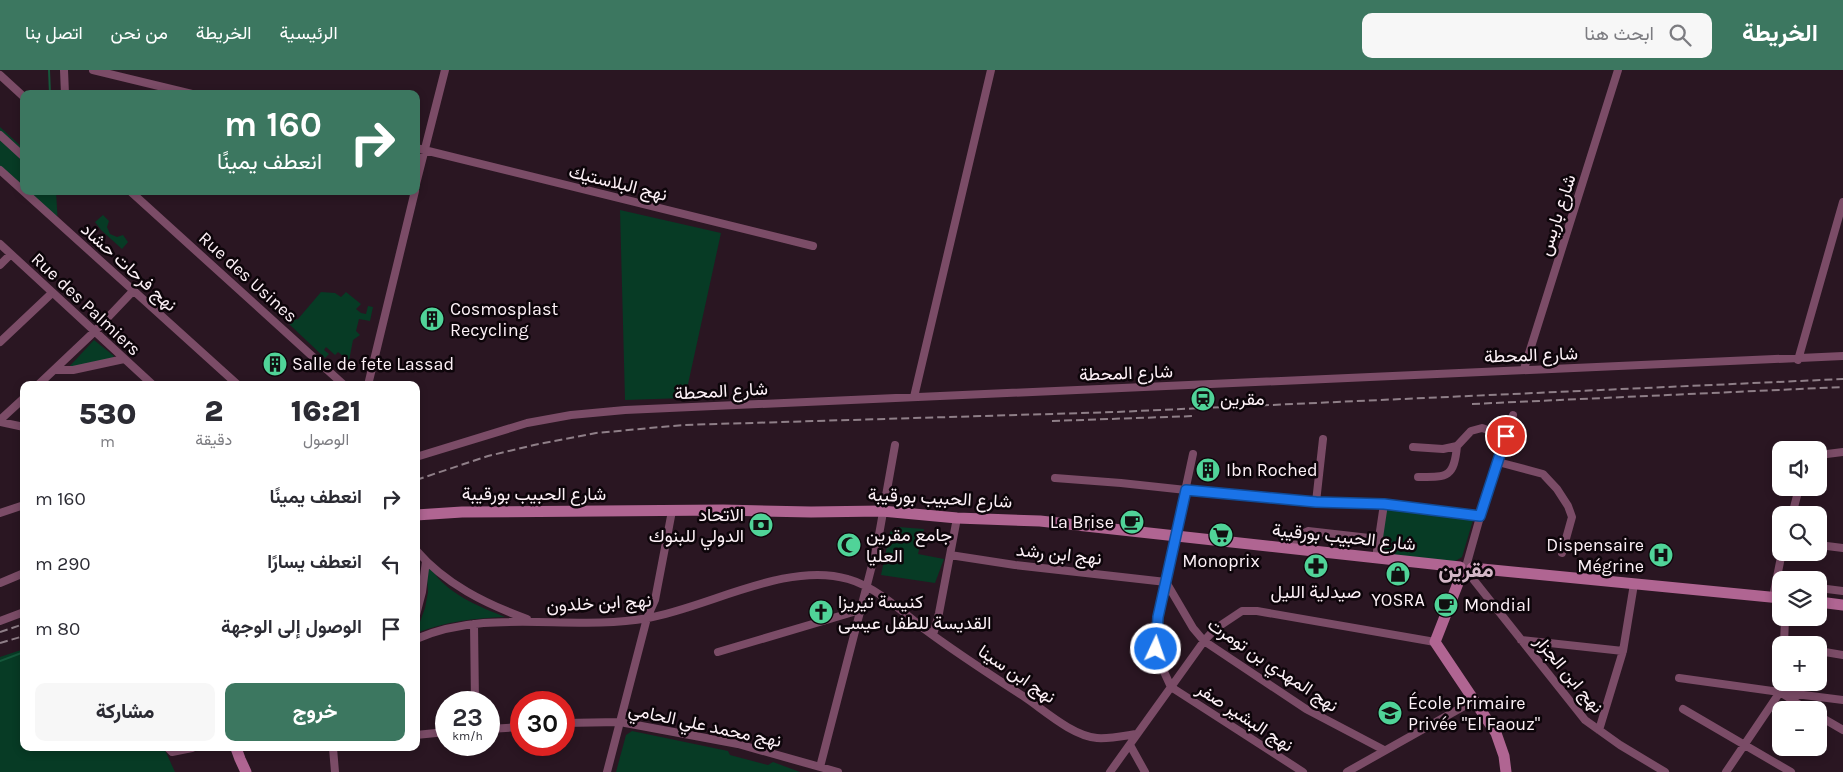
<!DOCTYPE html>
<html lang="ar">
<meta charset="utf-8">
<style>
body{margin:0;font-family:Karla,Vazirmatn,sans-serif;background:#f7f7f7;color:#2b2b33;direction:rtl;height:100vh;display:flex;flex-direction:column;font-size:19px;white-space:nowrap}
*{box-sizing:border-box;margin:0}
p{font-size:16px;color:#7c7c81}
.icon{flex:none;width:28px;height:28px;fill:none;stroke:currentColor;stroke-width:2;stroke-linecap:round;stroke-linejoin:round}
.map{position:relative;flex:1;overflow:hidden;direction:ltr}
.side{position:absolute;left:20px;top:311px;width:400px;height:370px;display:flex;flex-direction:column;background:#fff;border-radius:10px;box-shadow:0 2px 8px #0003;direction:rtl}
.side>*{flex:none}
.hud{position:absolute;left:20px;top:20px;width:400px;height:105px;border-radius:10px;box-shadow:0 2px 8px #0003;direction:rtl;background:#3c7760;color:#fff;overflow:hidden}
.buttons{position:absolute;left:1772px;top:371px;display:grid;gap:10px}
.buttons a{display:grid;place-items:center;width:55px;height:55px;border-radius:10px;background:#fff;box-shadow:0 2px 8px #0003;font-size:25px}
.speed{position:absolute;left:435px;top:621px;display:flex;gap:10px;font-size:25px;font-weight:700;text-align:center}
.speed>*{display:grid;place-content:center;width:65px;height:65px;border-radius:50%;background:#fff;box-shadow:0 2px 8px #0003;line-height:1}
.speed small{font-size:12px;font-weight:400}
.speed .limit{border:8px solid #d22;background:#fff;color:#111}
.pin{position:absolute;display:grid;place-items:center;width:42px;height:42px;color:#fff;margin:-21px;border:2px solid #fff;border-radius:50%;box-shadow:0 1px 5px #0007}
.me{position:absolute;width:55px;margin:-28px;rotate:3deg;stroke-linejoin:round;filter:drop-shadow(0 0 4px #0008)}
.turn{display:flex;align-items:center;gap:18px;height:105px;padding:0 15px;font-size:22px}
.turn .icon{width:65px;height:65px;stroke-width:2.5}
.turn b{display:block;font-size:35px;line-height:42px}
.eta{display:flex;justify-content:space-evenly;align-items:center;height:85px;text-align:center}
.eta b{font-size:30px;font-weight:800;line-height:35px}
.action{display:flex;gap:10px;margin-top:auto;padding:10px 15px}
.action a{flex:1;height:58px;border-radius:10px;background:#3c7760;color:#fff;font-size:20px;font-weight:800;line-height:58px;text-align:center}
.action a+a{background:#f7f7f7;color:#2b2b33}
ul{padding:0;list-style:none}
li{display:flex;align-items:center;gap:15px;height:65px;padding:0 15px}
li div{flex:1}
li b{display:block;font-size:19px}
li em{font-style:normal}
header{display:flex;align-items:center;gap:30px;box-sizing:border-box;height:70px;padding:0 25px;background:#3c7760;color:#fff}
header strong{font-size:24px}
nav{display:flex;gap:28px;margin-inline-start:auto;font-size:18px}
.search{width:350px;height:45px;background:#f7f7f7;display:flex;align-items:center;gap:12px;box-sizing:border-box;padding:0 18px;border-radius:10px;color:#7c7c81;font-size:19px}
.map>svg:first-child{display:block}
.green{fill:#073b25}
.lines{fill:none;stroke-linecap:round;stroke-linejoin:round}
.stream{stroke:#15583b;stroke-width:2}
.street{stroke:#7b4c67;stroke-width:8}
.secondary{stroke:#b06592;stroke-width:11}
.rail{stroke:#8f7f88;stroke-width:2;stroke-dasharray:8 4;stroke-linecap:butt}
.route-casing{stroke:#114b97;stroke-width:12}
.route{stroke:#1a73e8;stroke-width:9}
.labels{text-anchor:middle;stroke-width:5;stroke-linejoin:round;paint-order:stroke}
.street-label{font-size:18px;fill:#fdf1f7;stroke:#0d050a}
.poi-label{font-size:18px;fill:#fdf1f7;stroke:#0d050a;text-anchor:start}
.district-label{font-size:22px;font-weight:bold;fill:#d4b7c7;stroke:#0d050a}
</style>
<header>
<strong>الخريطة</strong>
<div class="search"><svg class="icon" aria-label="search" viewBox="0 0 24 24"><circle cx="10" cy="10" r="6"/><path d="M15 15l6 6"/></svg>ابحث هنا</div>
<nav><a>الرئيسية</a><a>الخريطة</a><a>من نحن</a><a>اتصل بنا</a></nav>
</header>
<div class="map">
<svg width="1843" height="702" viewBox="0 0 1843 702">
<rect width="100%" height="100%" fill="#2a1622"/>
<path class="green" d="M 0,57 L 24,79 L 24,121 L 56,121 L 58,156 L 0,104 Z
M 620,140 L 721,163 L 685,328 L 625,330 Z
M 103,145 L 109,151 L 107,157 L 110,164 L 117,167 L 123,165 L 128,172 L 122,179 L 101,160 L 95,152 Z
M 321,222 L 335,223 L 341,227 L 346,222 L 361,234 L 356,239 L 361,243 L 366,244 L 368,236 L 373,237 L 370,251 L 359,249 L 356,261 L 360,265 L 353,270 L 349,291 L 338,282 L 335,285 L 326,277 L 324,280 L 329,284 L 325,288 L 289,254 L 292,250 L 298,249 Z
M 94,270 L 114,286 L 111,290 L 67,299 Z
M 1381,438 L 1474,447 L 1462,487 L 1452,493 L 1380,485 Z
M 898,457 L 924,459 L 918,484 L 944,489 L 935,513 L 881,505 L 890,462 Z
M 426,491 C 431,498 436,507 443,513 C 460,529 483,538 505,547 C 474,548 445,552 416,563 L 425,538 L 428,522 Z
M 24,579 L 24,678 L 164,678 L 175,702 L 0,702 L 0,587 Z
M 632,661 L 728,681 L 730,685 L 768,695 L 773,692 L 800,702 L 616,702 L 626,665 Z"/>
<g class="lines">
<path class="stream" d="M 49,0 L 50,24
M 0,591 L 24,582"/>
<path class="street" d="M 64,0 L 65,24
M 93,0 L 192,24
M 0,5 L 24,27
M 0,65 L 24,87
M 416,78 L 813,176
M 0,100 L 238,315
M 416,114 L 445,0
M 130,121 L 344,315
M 0,174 L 153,315
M 0,195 L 11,184
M 0,272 L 52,223
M 1798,290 L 1843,132
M 1524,299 L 1618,0
M 55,300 L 73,300 L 124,289
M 38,315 L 95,261 L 133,221
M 368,315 L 415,121
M 914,327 L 991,0
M 0,350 L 24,328
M 0,352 L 24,357
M 1413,377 L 1443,379 L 1457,376 L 1471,361 L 1482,358 L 1506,366
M 1193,384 L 1158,547 L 1156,579 L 1160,593 L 1171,617 L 1303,702
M 1819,385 L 1843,382
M 416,387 L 527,353 L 571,345 L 625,340 L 1843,286
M 1498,392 L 1543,404 L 1557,419 L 1568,436 L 1572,447 L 1562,483
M 1418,407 C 1447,407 1454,408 1457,376
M 1055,408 L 1121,413 L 1186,420 L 1316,432 L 1384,434 L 1480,446
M 1316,432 L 1323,369
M 0,443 L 24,435
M 1792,445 L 1799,418
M 1819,475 L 1843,478
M 1292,479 L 1298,466 L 1308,461 L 1378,469
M 416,480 C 445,514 486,534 527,549
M 950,485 L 1015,495 L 1166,512 L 1193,558 L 1204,571 L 1306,639 L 1384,680
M 1376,488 L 1384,434
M 1467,493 L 1480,447 L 1513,345
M 1469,504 L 1585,650 L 1620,675 L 1665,702
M 0,513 L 24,503
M 1819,518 L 1843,521
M 1773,527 L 1782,482
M 416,545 L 422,522 L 426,491
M 0,551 L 24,542
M 474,554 L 475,632
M 933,565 L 939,543 L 957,448
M 416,569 C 490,537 571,562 648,548 C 709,537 787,491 848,509 C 874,516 902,541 923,558 C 955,582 989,604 1023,626 C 1044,640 1072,666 1097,668 C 1109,669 1123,666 1136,664
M 1521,570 L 1623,581
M 1784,575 L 1785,548
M 1819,581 L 1843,585
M 718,582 L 860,540
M 1781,603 L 1780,622 L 1843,630
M 1679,608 L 1780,622 L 1808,640
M 1683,639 L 1791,702
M 1819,646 L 1843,660
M 564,653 L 620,652 L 738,674 L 838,702
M 489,659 L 521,657
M 1599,660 L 1623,581 L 1634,514
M 416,665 L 446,662
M 1130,675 L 1145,702
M 168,678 L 172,682 L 192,678
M 333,678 L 335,702
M 820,697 L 877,476 L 895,375
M 607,702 L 647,548 L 655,530 L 672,441
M 1110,702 L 1204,571 L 1215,559 L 1242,541 L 1257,541 L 1435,572
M 1347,702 L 1475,630
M 1726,702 L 1780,622"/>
<path class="secondary" d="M 416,445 L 462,442 L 723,440 L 811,442 L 882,441 L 957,448 L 1040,451 L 1460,497
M 1472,498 L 1781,528
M 1462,503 L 1435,572 L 1496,663 L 1504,686 L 1506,702
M 1819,532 L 1843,535
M 236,678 L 240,689 L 246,702"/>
<path class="rail" d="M 1472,334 L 1843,317
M 1052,351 L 1195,346
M 416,410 L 488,386 L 534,375 L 596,363 L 683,355 L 1116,342 L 1843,309
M 0,562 L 24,554
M 0,573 L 24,566"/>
</g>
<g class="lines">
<defs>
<path id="route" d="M 1156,579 L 1158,547 L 1186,420 L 1316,432 L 1384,434 L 1480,446 L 1506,366"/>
</defs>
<use href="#route" class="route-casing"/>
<use href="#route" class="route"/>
</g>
<defs>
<symbol id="building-disc" viewBox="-11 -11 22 22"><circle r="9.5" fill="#50d398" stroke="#0d050a"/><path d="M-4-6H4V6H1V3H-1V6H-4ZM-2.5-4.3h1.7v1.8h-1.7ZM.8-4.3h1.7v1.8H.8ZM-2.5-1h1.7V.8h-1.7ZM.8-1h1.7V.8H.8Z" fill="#111"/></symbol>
<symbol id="station-disc" viewBox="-11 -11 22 22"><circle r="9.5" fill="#50d398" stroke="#0d050a"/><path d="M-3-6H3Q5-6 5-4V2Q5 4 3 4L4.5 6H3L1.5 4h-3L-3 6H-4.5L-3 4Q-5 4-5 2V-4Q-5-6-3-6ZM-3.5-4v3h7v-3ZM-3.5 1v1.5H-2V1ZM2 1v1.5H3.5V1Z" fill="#111"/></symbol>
<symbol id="cafe-disc" viewBox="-11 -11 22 22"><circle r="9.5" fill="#50d398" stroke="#0d050a"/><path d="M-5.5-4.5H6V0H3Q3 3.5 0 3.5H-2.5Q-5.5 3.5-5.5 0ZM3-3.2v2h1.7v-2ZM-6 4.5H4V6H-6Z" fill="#111"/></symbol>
<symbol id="bank-disc" viewBox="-11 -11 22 22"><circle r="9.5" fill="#50d398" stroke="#0d050a"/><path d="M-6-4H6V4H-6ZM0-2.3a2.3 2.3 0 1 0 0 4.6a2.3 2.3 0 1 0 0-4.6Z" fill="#111"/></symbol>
<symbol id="supermarket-disc" viewBox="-11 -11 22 22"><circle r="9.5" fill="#50d398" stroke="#0d050a"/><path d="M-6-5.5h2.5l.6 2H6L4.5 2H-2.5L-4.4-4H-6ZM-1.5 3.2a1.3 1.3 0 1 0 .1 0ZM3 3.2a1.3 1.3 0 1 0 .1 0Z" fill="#111"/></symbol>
<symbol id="mosque-disc" viewBox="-11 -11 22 22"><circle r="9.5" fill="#50d398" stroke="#0d050a"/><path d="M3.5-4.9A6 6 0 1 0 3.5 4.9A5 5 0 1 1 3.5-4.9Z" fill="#111"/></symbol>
<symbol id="hospital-disc" viewBox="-11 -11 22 22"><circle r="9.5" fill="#50d398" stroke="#0d050a"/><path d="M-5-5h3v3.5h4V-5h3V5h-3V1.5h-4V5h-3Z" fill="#111"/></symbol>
<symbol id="pharmacy-disc" viewBox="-11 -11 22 22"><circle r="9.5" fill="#50d398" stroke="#0d050a"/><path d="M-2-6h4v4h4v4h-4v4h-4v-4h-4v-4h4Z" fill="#111"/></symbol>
<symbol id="shop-disc" viewBox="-11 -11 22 22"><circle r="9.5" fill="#50d398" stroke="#0d050a"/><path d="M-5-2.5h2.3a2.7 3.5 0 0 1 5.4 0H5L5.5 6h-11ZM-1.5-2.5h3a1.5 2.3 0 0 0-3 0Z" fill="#111"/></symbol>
<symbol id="church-disc" viewBox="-11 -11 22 22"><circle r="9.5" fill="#50d398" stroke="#0d050a"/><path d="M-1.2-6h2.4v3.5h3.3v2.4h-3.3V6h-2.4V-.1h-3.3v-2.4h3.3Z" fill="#111"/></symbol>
<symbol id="school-disc" viewBox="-11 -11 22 22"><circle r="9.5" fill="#50d398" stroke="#0d050a"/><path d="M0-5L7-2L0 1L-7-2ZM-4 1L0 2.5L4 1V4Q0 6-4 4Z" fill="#111"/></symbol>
</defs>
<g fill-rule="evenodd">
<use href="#building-disc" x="418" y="235" width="28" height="28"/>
<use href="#building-disc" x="261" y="280" width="28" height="28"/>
<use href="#station-disc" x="1189" y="315" width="28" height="28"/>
<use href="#building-disc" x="1194" y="386" width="28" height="28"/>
<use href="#cafe-disc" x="1118" y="438" width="28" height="28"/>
<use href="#bank-disc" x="747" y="441" width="28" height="28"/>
<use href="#supermarket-disc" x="1207" y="451" width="28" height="28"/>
<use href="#mosque-disc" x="835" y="461" width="28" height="28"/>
<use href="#hospital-disc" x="1647" y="471" width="28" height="28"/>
<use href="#pharmacy-disc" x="1302" y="482" width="28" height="28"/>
<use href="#shop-disc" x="1384" y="490" width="28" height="28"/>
<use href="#cafe-disc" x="1432" y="521" width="28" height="28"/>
<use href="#church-disc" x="807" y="528" width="28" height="28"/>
<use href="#school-disc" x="1376" y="629" width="28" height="28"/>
</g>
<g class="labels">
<g class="street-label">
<text transform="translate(618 113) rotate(14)" y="6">نهج البلاستيك</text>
<text transform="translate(1557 145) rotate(-72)" y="6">شارع باريس</text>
<text transform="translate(129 197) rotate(42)" y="6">نهج فرحات حشاد</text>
<text transform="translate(248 207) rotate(42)" y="6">Rue des Usines</text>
<text transform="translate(86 234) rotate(43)" y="6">Rue des Palmiers</text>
<text transform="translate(1531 285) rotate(-2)" y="6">شارع المحطة</text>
<text transform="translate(1126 303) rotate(-2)" y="6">شارع المحطة</text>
<text transform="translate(721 321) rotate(-3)" y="6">شارع المحطة</text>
<text x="534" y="430">شارع الحبيب بورقيبة</text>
<text transform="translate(940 428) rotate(3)" y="6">شارع الحبيب بورقيبة</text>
<text transform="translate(1344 467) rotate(6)" y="6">شارع الحبيب بورقيبة</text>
<text transform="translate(1059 484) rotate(6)" y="6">نهج ابن رشد</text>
<text transform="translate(599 533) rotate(-3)" y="6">نهج ابن خلدون</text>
<text transform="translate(1273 595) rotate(34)" y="6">نهج المهدي بن تومرت</text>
<text transform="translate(1017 604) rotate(34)" y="6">نهج ابن سينا</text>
<text transform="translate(1569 604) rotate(50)" y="6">نهج ابن الجزار</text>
<text transform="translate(1245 647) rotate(33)" y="6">نهج البشير صفر</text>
<text transform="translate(705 655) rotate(12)" y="6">نهج محمد علي الحامي</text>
</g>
<g class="poi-label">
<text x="450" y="245">Cosmosplast<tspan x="450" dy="21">Recycling</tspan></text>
<text x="292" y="300">Salle de fete Lassad</text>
<text x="1220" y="335">مقرين</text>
<text x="1226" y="406">Ibn Roched</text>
<text x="744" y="451" text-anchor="end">الاتحاد<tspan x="744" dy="21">الدولي للبنوك</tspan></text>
<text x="1114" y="458" text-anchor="end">La Brise</text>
<text x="866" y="471">جامع مقرين<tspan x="866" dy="21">العليا</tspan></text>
<text x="1644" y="481" text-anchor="end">Dispensaire<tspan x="1644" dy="21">Mégrine</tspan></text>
<text x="1221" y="497" text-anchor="middle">Monoprix</text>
<text x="1316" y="528" text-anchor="middle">صيدلية الليل</text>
<text x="1398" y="536" text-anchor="middle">YOSRA</text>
<text x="838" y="538">كنيسة تيريزا<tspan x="838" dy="21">القديسة للطفل عيسى</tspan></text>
<text x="1464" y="541">Mondial</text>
<text x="1408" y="639">École Primaire<tspan x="1408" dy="21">Privée "El Faouz"</tspan></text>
</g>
<g class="district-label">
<text x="1466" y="507">مقرين</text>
</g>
</g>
</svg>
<div class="buttons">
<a><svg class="icon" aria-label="sound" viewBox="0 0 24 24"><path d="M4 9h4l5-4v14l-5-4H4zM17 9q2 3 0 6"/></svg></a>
<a><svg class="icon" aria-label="search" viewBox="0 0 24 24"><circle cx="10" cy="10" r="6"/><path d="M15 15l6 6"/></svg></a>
<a><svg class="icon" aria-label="layers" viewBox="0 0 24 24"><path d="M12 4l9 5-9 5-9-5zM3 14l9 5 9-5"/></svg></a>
<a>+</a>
<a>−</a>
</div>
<div class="speed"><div>23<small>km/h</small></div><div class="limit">30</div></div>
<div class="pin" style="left:1506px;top:366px;background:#d93025"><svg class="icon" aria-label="arrive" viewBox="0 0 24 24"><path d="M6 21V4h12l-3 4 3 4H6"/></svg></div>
<svg class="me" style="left:1156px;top:579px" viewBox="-20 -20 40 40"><circle r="17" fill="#1a73e8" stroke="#fff" stroke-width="3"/><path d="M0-11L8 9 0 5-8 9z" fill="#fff"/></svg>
<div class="hud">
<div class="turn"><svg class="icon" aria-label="right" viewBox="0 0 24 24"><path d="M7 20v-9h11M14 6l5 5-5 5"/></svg><div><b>160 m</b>انعطف يمينًا</div></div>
</div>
<section class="side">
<div class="eta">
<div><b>16:21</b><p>الوصول</p></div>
<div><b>2</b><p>دقيقة</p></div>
<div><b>530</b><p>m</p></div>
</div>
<ul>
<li><svg class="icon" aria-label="right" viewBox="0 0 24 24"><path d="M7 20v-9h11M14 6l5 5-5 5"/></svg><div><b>انعطف يمينًا</b></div><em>160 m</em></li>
<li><svg class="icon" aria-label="left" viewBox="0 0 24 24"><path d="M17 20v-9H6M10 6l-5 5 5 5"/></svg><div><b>انعطف يسارًا</b></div><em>290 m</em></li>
<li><svg class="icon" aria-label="arrive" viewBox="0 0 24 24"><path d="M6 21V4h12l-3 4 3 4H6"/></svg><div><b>الوصول إلى الوجهة</b></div><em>80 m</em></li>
</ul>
<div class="action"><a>خروج</a><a>مشاركة</a></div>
</section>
</div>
